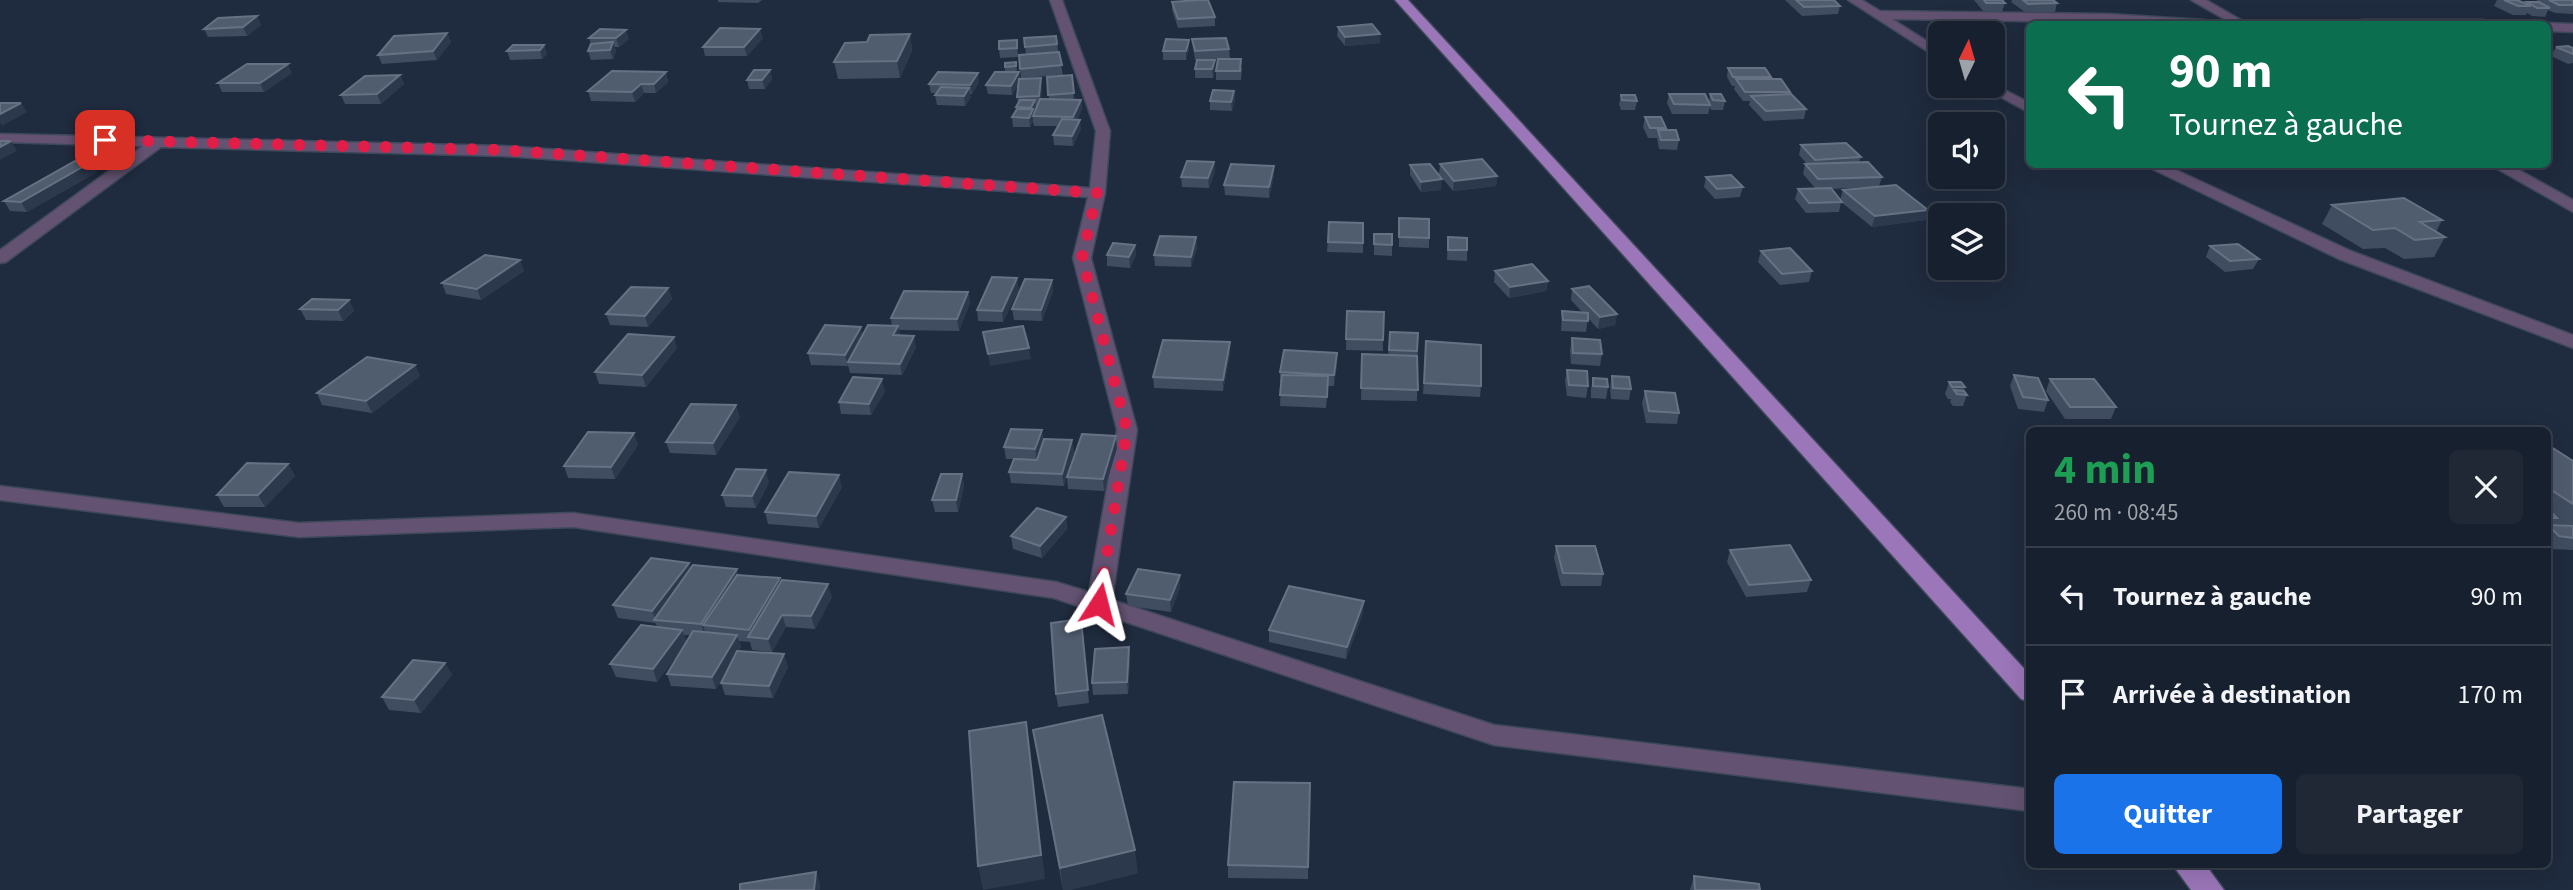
<!DOCTYPE html>
<html lang="fr">
<meta charset="utf-8">
<style>
body{margin:0;font-family:"Source Sans 3",sans-serif;background:#202836;color:#f1f3f6;height:100vh;display:flex;flex-direction:column;font-size:26px;white-space:nowrap}
*{box-sizing:border-box;margin:0}
p{font-size:23px;color:#9ea3aa}
.icon{flex:none;width:38px;height:38px;fill:none;stroke:currentColor;stroke-width:2;stroke-linecap:round;stroke-linejoin:round}
.map{position:relative;flex:1;overflow:hidden}
.panel{position:absolute;left:2026px;top:427px;width:525px;height:441px;display:flex;flex-direction:column;background:#17202e;border-radius:10px;box-shadow:0 7px 28px #0002,0 0 0 2px #363e4a}
.panel>*{flex:none}
.banner{position:absolute;left:2026px;top:21px;width:525px;height:147px;border-radius:10px;box-shadow:0 7px 28px #0002,0 0 0 2px #363e4a;background:#0b6e4f;color:#fff;overflow:hidden}
.needle{width:46px;rotate:5deg}
.fabs{position:absolute;left:1928px;top:21px;display:grid;gap:14px}
.fabs a{display:grid;place-items:center;width:77px;height:77px;border-radius:10px;background:#17202e;box-shadow:0 7px 28px #0002,0 0 0 2px #363e4a;font-size:35px}
.pin{position:absolute;display:grid;place-items:center;width:60px;height:60px;color:#fff;margin:-30px;border-radius:14px;box-shadow:0 4px 10px #0006}
.me{position:absolute;width:77px;margin:-38px;rotate:9deg;stroke-linejoin:round;filter:drop-shadow(0 0 5px #0008)}
.turn{display:flex;align-items:center;gap:24px;height:147px;padding:0 28px;font-size:32px}
.turn .icon{width:91px;height:91px;stroke-width:2.5}
.turn b{display:block;font-size:49px;line-height:60px}
.round{display:grid;place-items:center;flex:none;width:74px;height:74px;border-radius:10px;background:#202836}
.summary{display:flex;align-items:center;justify-content:space-between;height:119px;padding:0 28px}
h1{font-size:42px;font-weight:700;line-height:52px;color:#1e9e55}
.primary-button{display:flex;gap:14px;margin-top:auto;padding:14px 28px}
.primary-button a{flex:1;height:80px;border-radius:10px;background:#1a73e8;color:#fff;font-size:28px;font-weight:700;line-height:80px;text-align:center}
.primary-button a+a{background:#202836;color:#f1f3f6}
ul{padding:0;list-style:none}
li{display:flex;align-items:center;gap:21px;height:98px;padding:0 28px;border-top:2px solid #363e4a}
li div{flex:1}
li b{display:block;font-size:26px}
li em{font-style:normal}
.map>svg:first-child{display:block}
.lines{fill:none;stroke-linecap:round;stroke-linejoin:round}
.street-casing{stroke:#3d485a;stroke-width:3}
.primary-casing{stroke:#3d485a;stroke-width:3}
.street{fill:#635272;fill-rule:evenodd}
.primary{fill:#9b76b9;fill-rule:evenodd}
.wall{fill:#404c60;fill-rule:evenodd}
.shaded-wall{fill:#2c384c}
.building{fill:#505d6f;stroke:#667283;stroke-width:2}
.route{stroke:#e11d48;stroke-width:12;stroke-dasharray:0 21.6}
</style>
<div class="map">
<svg width="2573" height="890" viewBox="0 0 2573 890">
<rect width="100%" height="100%" fill="#1f2b3e"/>
<g class="lines">
<defs>
<path id="street" d="M 1050,0 L 1062,0 L 1110,131 L 1105,193 L 1091,258 L 1137,430 L 1112,600 L 1494,725 L 2030,789 L 2030,811 L 1494,745 L 1054,598 L 573,527 L 299,537 L 0,500 L 0,486 L 299,523 L 573,513 L 1056,582 L 1089,592 L 1117,430 L 1073,258 L 1088,197 L 503,156 L 161,147 L 6,262 L 0,263 L 0,250 L 143,146 L 0,142 L 0,134 L 503,146 L 1090,188 L 1096,131 Z
M 1848,0 L 1862,0 L 1880,11 L 2109,14 L 2204,20 L 2210,24 L 1892,19 L 1941,50 L 1941,60 Z
M 2191,0 L 2206,0 L 2248,24 L 2233,24 Z
M 2362,20 L 2483,20 L 2489,24 L 2356,24 Z
M 2548,23 L 2573,24 L 2573,32 L 2548,31 L 2548,24 L 2543,24 Z
M 1993,84 L 2030,103 L 2030,113 L 1980,86 Z
M 2142,164 L 2163,164 L 2351,251 L 2573,335 L 2573,348 L 2339,259 Z
M 2489,164 L 2508,164 L 2573,200 L 2573,212 Z"/>
<path id="primary" d="M 1395,0 L 1408,0 L 2030,675 L 2030,702 L 2021,699 Z
M 2172,864 L 2205,864 L 2224,890 L 2191,890 Z"/>
</defs>
<use href="#street" class="street-casing"/>
<use href="#primary" class="primary-casing"/>
<use href="#street" class="street"/>
<use href="#primary" class="primary"/>
</g>
<path class="wall" d="M 718,0 L 762,0 L 758,3 L 718,2 Z
M 1785,0 L 1834,0 L 1840,6 L 1838,14 L 1802,16 Z
M 1974,0 L 2002,0 L 2005,3 L 2002,12 L 1983,11 Z
M 2012,0 L 2053,0 L 2057,3 L 2055,12 L 2025,12 L 2011,2 Z
M 2497,0 L 2517,0 L 2526,4 L 2527,2 L 2536,2 L 2537,0 L 2573,0 L 2573,14 L 2555,13 L 2548,10 L 2545,17 L 2532,16 L 2527,13 L 2526,15 L 2513,15 L 2494,6 Z
M 1172,2 L 1215,17 L 1215,26 L 1178,28 L 1172,10 Z
M 257,16 L 261,25 L 247,36 L 208,37 L 204,29 Z
M 2443,21 L 2466,24 L 2468,21 L 2497,24 L 2441,24 Z
M 1338,27 L 1380,34 L 1380,43 L 1345,46 L 1337,36 Z
M 447,33 L 451,42 L 437,60 L 382,64 L 378,55 Z
M 910,34 L 912,51 L 900,78 L 838,79 L 834,62 L 867,42 Z
M 589,38 L 629,39 L 619,47 L 614,47 L 616,51 L 613,59 L 591,60 L 588,51 L 591,44 Z
M 763,38 L 747,56 L 705,56 L 703,47 Z
M 1024,38 L 1057,44 L 1063,75 L 1021,78 L 1019,55 L 1026,55 Z
M 1192,39 L 1229,49 L 1230,58 L 1195,60 Z
M 1017,40 L 1018,57 L 1000,58 L 999,49 Z
M 1189,40 L 1189,49 L 1186,60 L 1163,60 L 1163,51 Z
M 544,45 L 547,54 L 542,59 L 510,60 L 507,51 Z
M 2556,47 L 2573,48 L 2573,63 L 2568,64 L 2551,56 Z
M 1016,62 L 1017,72 L 1019,72 L 1020,79 L 1042,87 L 1041,99 L 1049,99 L 1047,77 L 1072,75 L 1074,100 L 1081,100 L 1082,109 L 1077,120 L 1081,129 L 1073,146 L 1054,145 L 1053,135 L 1058,126 L 1034,126 L 1033,121 L 1030,127 L 1013,127 L 1012,117 L 1017,109 L 1018,104 L 1017,97 L 1019,84 L 1012,95 L 988,94 L 986,85 L 1005,72 L 1005,63 Z
M 1242,68 L 1241,80 L 1216,80 L 1216,71 Z
M 1728,68 L 1771,77 L 1770,79 L 1790,92 L 1790,94 L 1806,109 L 1804,119 L 1764,121 L 1749,105 L 1750,101 L 1743,101 L 1734,89 L 1735,86 L 1732,86 L 1727,77 Z
M 1195,69 L 1215,69 L 1213,78 L 1195,78 Z
M 770,70 L 772,79 L 765,89 L 749,89 L 747,80 Z
M 666,72 L 668,82 L 656,93 L 644,93 L 635,102 L 591,101 L 588,91 Z
M 292,73 L 264,92 L 222,92 L 218,83 Z
M 400,75 L 404,84 L 381,104 L 345,104 L 341,95 Z
M 979,82 L 972,94 L 970,94 L 971,97 L 965,106 L 937,105 L 935,95 L 937,93 L 931,93 L 929,84 Z
M 1234,91 L 1235,100 L 1232,111 L 1210,110 L 1210,101 Z
M 1669,94 L 1709,102 L 1710,94 L 1725,101 L 1723,110 L 1711,110 L 1710,107 L 1708,114 L 1672,114 L 1667,103 Z
M 1621,95 L 1637,101 L 1635,110 L 1621,110 L 1619,104 Z
M 1645,117 L 1666,128 L 1665,130 L 1679,140 L 1677,150 L 1659,149 L 1657,138 L 1648,138 L 1643,127 Z
M 1801,145 L 1861,157 L 1859,162 L 1882,177 L 1879,186 L 1928,210 L 1925,220 L 1872,227 L 1841,202 L 1839,212 L 1806,213 L 1795,199 L 1798,189 L 1815,188 L 1803,174 L 1805,164 L 1807,164 L 1799,155 ZM 1871,187 L 1843,190 L 1840,200 L 1831,189 Z
M 91,162 L 97,172 L 27,212 L 10,211 L 4,201 Z
M 1214,162 L 1215,172 L 1209,188 L 1182,187 L 1181,177 Z
M 1440,164 L 1497,176 L 1496,186 L 1453,191 L 1439,174 Z
M 1410,165 L 1441,190 L 1421,192 L 1410,175 Z
M 1274,166 L 1274,176 L 1269,198 L 1225,195 L 1224,185 Z
M 1706,177 L 1743,187 L 1740,197 L 1715,199 L 1704,187 Z
M 2332,205 L 2442,220 L 2436,232 L 2445,237 L 2434,257 L 2404,259 L 2385,248 L 2363,249 L 2322,224 Z
M 1399,218 L 1429,238 L 1429,248 L 1399,247 Z
M 1329,222 L 1363,243 L 1363,253 L 1327,252 Z
M 1374,234 L 1392,245 L 1392,256 L 1374,255 Z
M 1196,237 L 1197,248 L 1191,267 L 1155,266 L 1154,255 Z
M 1448,237 L 1467,250 L 1467,261 L 1447,260 Z
M 1135,245 L 1136,255 L 1130,268 L 1107,266 L 1107,255 Z
M 2210,246 L 2259,259 L 2253,269 L 2225,272 L 2206,257 Z
M 1761,251 L 1812,271 L 1809,282 L 1780,285 L 1758,262 Z
M 520,260 L 524,271 L 481,300 L 446,294 L 442,283 Z
M 1495,271 L 1548,281 L 1546,291 L 1509,298 L 1494,282 Z
M 1052,280 L 1053,291 L 1042,321 L 1014,320 L 1012,309 Z
M 668,288 L 672,299 L 648,327 L 610,325 L 606,314 Z
M 1019,289 L 1003,322 L 978,321 L 977,310 Z
M 1572,289 L 1617,314 L 1615,325 L 1598,329 L 1588,318 L 1586,332 L 1561,331 L 1562,311 L 1582,312 L 1571,300 Z
M 968,292 L 970,303 L 959,331 L 899,330 L 900,335 L 916,347 L 902,375 L 850,373 L 848,365 L 848,366 L 811,365 L 808,353 L 892,326 L 891,318 Z
M 349,300 L 354,311 L 343,321 L 306,320 L 300,309 Z
M 1347,311 L 1383,340 L 1383,351 L 1346,350 Z
M 1390,332 L 1418,333 L 1417,401 L 1361,400 L 1362,354 L 1388,355 Z
M 1572,338 L 1602,354 L 1600,366 L 1571,364 L 1570,350 Z
M 1426,341 L 1481,386 L 1480,397 L 1423,394 Z
M 677,348 L 646,387 L 599,384 L 595,372 Z
M 1230,354 L 1223,391 L 1154,388 L 1153,377 Z
M 1337,364 L 1334,386 L 1328,386 L 1326,408 L 1280,406 L 1281,383 L 1280,383 L 1280,372 Z
M 415,365 L 420,376 L 372,413 L 322,405 L 317,393 Z
M 1567,370 L 1588,386 L 1586,398 L 1567,396 L 1565,381 Z
M 2014,375 L 2048,400 L 2044,412 L 2018,409 L 2010,386 Z
M 1612,376 L 1631,389 L 1629,400 L 1611,399 L 1610,387 Z
M 1593,378 L 1608,387 L 1606,399 L 1591,398 L 1591,389 Z
M 2050,379 L 2116,407 L 2111,419 L 2065,419 L 2046,391 Z
M 1949,382 L 1965,387 L 1964,391 L 1967,395 L 1963,406 L 1953,406 L 1950,402 L 1951,399 L 1948,399 L 1945,394 Z
M 885,391 L 871,415 L 841,414 L 839,402 Z
M 1645,391 L 1679,413 L 1677,424 L 1646,423 L 1642,403 Z
M 740,417 L 716,455 L 670,453 L 666,442 Z
M 1044,441 L 1074,452 L 1064,486 L 1011,483 L 1009,472 L 1013,459 L 1006,459 L 1004,447 Z
M 638,445 L 615,479 L 568,478 L 564,466 Z
M 2548,445 L 2573,461 L 2573,550 L 2550,549 L 2548,547 Z
M 1117,448 L 1104,491 L 1068,489 L 1067,477 Z
M 288,464 L 295,476 L 265,507 L 224,507 L 217,495 Z
M 962,474 L 964,486 L 958,512 L 935,512 L 932,500 Z
M 769,482 L 756,508 L 726,507 L 722,495 Z
M 842,487 L 819,528 L 768,524 L 765,512 Z
M 1066,517 L 1067,529 L 1042,558 L 1013,549 L 1011,536 Z
M 1556,546 L 1603,574 L 1601,586 L 1561,586 L 1554,558 Z
M 1730,550 L 1811,580 L 1807,592 L 1746,597 L 1727,562 Z
M 691,568 L 737,569 L 738,575 L 781,581 L 832,597 L 815,629 L 786,627 L 772,652 L 752,650 L 750,642 L 739,641 L 741,647 L 738,651 L 788,667 L 773,698 L 725,695 L 721,683 L 727,671 L 716,689 L 671,686 L 667,674 L 684,646 L 657,682 L 616,677 L 610,664 L 657,626 L 655,623 L 618,618 L 613,605 ZM 684,635 L 691,635 L 687,642 Z
M 1180,587 L 1171,612 L 1128,606 L 1126,594 Z
M 1363,613 L 1346,659 L 1269,642 L 1269,630 Z
M 1081,619 L 1089,703 L 1058,707 L 1056,694 Z
M 1130,660 L 1128,694 L 1093,695 L 1092,683 Z
M 445,663 L 452,675 L 421,713 L 389,710 L 382,697 Z
M 1033,730 L 1138,873 L 1069,890 L 1063,890 Z
M 1310,783 L 1308,879 L 1228,878 L 1228,865 Z
M 1694,876 L 1760,890 L 1690,890 Z"/>
<path class="shaded-wall" d="M 257,16 L 261,25 L 247,36 L 243,27 Z
M 760,29 L 763,38 L 747,56 L 744,47 Z
M 626,30 L 629,39 L 619,47 L 616,38 Z
M 447,33 L 451,42 L 437,60 L 433,51 Z
M 910,34 L 912,51 L 900,78 L 897,61 Z
M 1380,34 L 1380,43 L 1345,46 L 1345,37 Z
M 1189,40 L 1189,49 L 1186,60 L 1186,51 Z
M 613,42 L 616,51 L 613,59 L 610,50 Z
M 544,45 L 547,54 L 542,59 L 540,50 Z
M 1215,60 L 1215,69 L 1213,78 L 1212,69 Z
M 288,64 L 292,73 L 264,92 L 260,83 Z
M 770,70 L 772,79 L 765,89 L 762,80 Z
M 666,72 L 668,82 L 656,93 L 654,84 Z
M 1019,72 L 1020,82 L 1012,95 L 1011,86 Z
M 978,73 L 979,82 L 972,94 L 970,85 Z
M 400,75 L 404,84 L 381,104 L 377,94 Z
M 1041,78 L 1042,87 L 1040,105 L 1039,96 Z
M 641,84 L 644,93 L 635,102 L 632,92 Z
M 969,88 L 971,97 L 965,106 L 964,96 Z
M 1234,91 L 1235,100 L 1232,111 L 1231,102 Z
M 1035,100 L 1036,110 L 1033,116 L 1033,121 L 1030,127 L 1029,118 L 1031,113 L 1031,108 Z
M 1081,100 L 1082,109 L 1074,127 L 1073,117 Z
M 21,103 L 27,112 L 2,126 L 0,123 L 0,114 Z
M 1080,120 L 1081,129 L 1073,146 L 1072,136 Z
M 11,141 L 17,151 L 0,160 L 0,147 Z
M 91,162 L 97,172 L 27,212 L 21,202 Z
M 1214,162 L 1215,172 L 1209,188 L 1208,178 Z
M 1274,166 L 1274,176 L 1269,198 L 1269,187 Z
M 1497,176 L 1496,186 L 1453,191 L 1454,181 Z
M 1442,179 L 1441,190 L 1421,192 L 1421,182 Z
M 1928,210 L 1925,220 L 1872,227 L 1875,216 Z
M 1196,237 L 1197,248 L 1191,267 L 1191,257 Z
M 1135,245 L 1136,255 L 1130,268 L 1129,257 Z
M 520,260 L 524,271 L 481,300 L 477,289 Z
M 1017,278 L 1019,289 L 1003,322 L 1002,311 Z
M 1052,280 L 1053,291 L 1042,321 L 1041,310 Z
M 1548,281 L 1546,291 L 1509,298 L 1510,287 Z
M 668,288 L 672,299 L 648,327 L 645,316 Z
M 968,292 L 970,303 L 959,331 L 957,319 Z
M 349,300 L 354,311 L 343,321 L 338,310 Z
M 1617,314 L 1615,325 L 1598,329 L 1600,317 Z
M 898,326 L 901,337 L 893,335 Z
M 861,327 L 863,338 L 848,362 L 848,366 L 845,355 Z
M 914,336 L 916,347 L 902,375 L 900,364 Z
M 674,337 L 677,348 L 646,387 L 642,375 Z
M 1230,342 L 1230,354 L 1223,391 L 1223,380 Z
M 1029,348 L 1031,359 L 990,366 L 988,354 Z
M 1337,353 L 1337,364 L 1334,386 L 1334,375 Z
M 415,365 L 420,376 L 372,413 L 366,401 Z
M 882,379 L 885,391 L 871,415 L 869,404 Z
M 736,405 L 740,417 L 716,455 L 713,443 Z
M 1042,430 L 1044,442 L 1037,460 L 1035,449 Z
M 634,433 L 638,445 L 615,479 L 611,467 Z
M 1116,436 L 1117,448 L 1104,491 L 1103,479 Z
M 1072,440 L 1074,452 L 1064,486 L 1062,474 Z
M 288,464 L 295,476 L 265,507 L 258,495 Z
M 766,470 L 769,482 L 756,508 L 752,496 Z
M 962,474 L 964,486 L 958,512 L 956,500 Z
M 839,475 L 842,487 L 819,528 L 816,516 Z
M 1066,517 L 1067,529 L 1042,558 L 1040,546 Z
M 689,563 L 694,575 L 656,620 L 652,611 Z
M 737,569 L 741,582 L 703,625 L 706,635 L 705,637 L 701,624 Z
M 1180,575 L 1180,587 L 1171,612 L 1170,600 Z
M 780,578 L 784,590 L 752,637 L 749,630 Z
M 828,584 L 832,597 L 815,629 L 811,616 Z
M 1364,601 L 1363,613 L 1346,659 L 1347,647 Z
M 782,615 L 786,627 L 772,652 L 768,639 Z
M 682,630 L 687,642 L 657,682 L 653,669 Z
M 737,635 L 741,647 L 716,689 L 712,677 Z
M 1129,647 L 1130,660 L 1128,694 L 1127,682 Z
M 784,654 L 788,667 L 773,698 L 769,686 Z
M 445,663 L 452,675 L 421,713 L 414,700 Z
M 1026,722 L 1030,746 L 1045,879 L 983,890 L 978,866 Z
M 1135,850 L 1138,873 L 1069,890 L 1063,890 L 1060,868 Z
M 816,872 L 820,884 L 820,890 L 814,890 Z"/>
<path class="building" d="M 1198,0 L 1208,0 L 1215,17 L 1178,19 L 1172,2 Z
M 1796,0 L 1834,0 L 1840,6 L 1804,7 Z
M 1984,0 L 2002,0 L 2005,3 L 1986,3 Z
M 2023,0 L 2053,0 L 2057,3 L 2028,4 Z
M 2504,0 L 2517,0 L 2531,6 L 2518,6 Z
M 2549,0 L 2573,0 L 2573,5 L 2559,5 Z
M 2527,2 L 2539,2 L 2550,8 L 2537,8 Z
M 257,16 L 243,27 L 204,29 L 218,18 Z
M 2443,21 L 2463,22 L 2467,24 L 2448,24 Z
M 2468,21 L 2491,21 L 2497,24 L 2473,24 Z
M 1372,24 L 1380,34 L 1345,37 L 1338,27 Z
M 720,28 L 760,29 L 744,47 L 703,47 Z
M 600,29 L 626,30 L 616,38 L 589,38 Z
M 447,33 L 433,51 L 378,55 L 394,36 Z
M 910,34 L 897,61 L 834,62 L 845,43 L 867,42 L 870,35 Z
M 1056,36 L 1057,44 L 1025,47 L 1024,38 Z
M 1226,38 L 1229,49 L 1195,51 L 1192,39 Z
M 1166,39 L 1189,40 L 1186,51 L 1163,51 Z
M 1017,40 L 1017,48 L 999,49 L 999,41 Z
M 613,42 L 610,50 L 588,51 L 591,44 Z
M 513,45 L 544,45 L 540,50 L 507,51 Z
M 2568,46 L 2573,48 L 2573,54 L 2556,47 Z
M 1059,52 L 1062,65 L 1020,69 L 1019,55 Z
M 1218,59 L 1241,59 L 1240,71 L 1216,71 Z
M 1197,60 L 1215,60 L 1212,69 L 1195,69 Z
M 1016,62 L 1016,66 L 1005,67 L 1005,63 Z
M 247,64 L 288,64 L 260,83 L 218,83 Z
M 1728,68 L 1765,68 L 1771,77 L 1733,77 Z
M 754,70 L 770,70 L 762,80 L 747,80 Z
M 612,71 L 666,72 L 654,84 L 641,84 L 632,92 L 588,91 Z
M 938,72 L 978,73 L 970,85 L 929,84 Z
M 995,72 L 1019,72 L 1011,86 L 986,85 Z
M 400,75 L 377,94 L 341,95 L 365,76 Z
M 1072,75 L 1074,93 L 1048,95 L 1047,77 Z
M 1041,78 L 1039,96 L 1017,97 L 1019,79 Z
M 1736,79 L 1781,79 L 1790,92 L 1745,92 Z
M 941,87 L 969,88 L 964,96 L 935,95 Z
M 1213,90 L 1234,91 L 1231,102 L 1210,101 Z
M 1669,94 L 1705,94 L 1710,105 L 1674,104 Z
M 1710,94 L 1721,94 L 1725,101 L 1713,100 Z
M 1791,94 L 1806,109 L 1766,111 L 1751,96 Z
M 1621,95 L 1635,95 L 1637,101 L 1622,100 Z
M 1040,99 L 1081,100 L 1073,117 L 1033,116 Z
M 1020,100 L 1035,100 L 1031,108 L 1016,107 Z
M 0,103 L 21,103 L 0,114 Z
M 1017,109 L 1033,109 L 1029,118 L 1012,117 Z
M 1645,117 L 1661,117 L 1666,128 L 1650,128 Z
M 1062,119 L 1080,120 L 1072,136 L 1053,135 Z
M 1658,130 L 1676,130 L 1679,140 L 1661,140 Z
M 0,141 L 11,141 L 0,147 Z
M 1846,143 L 1861,157 L 1815,160 L 1801,145 Z
M 1482,159 L 1497,176 L 1454,181 L 1440,164 Z
M 75,161 L 91,162 L 21,202 L 4,201 Z
M 1187,161 L 1214,162 L 1208,178 L 1181,177 Z
M 1868,162 L 1882,177 L 1818,179 L 1805,164 Z
M 1231,164 L 1274,166 L 1269,187 L 1224,185 Z
M 1430,164 L 1442,179 L 1421,182 L 1410,165 Z
M 1731,175 L 1743,187 L 1717,189 L 1706,177 Z
M 1896,185 L 1928,210 L 1875,216 L 1843,190 Z
M 1831,188 L 1842,202 L 1809,203 L 1798,189 Z
M 2404,198 L 2442,220 L 2420,222 L 2445,237 L 2415,240 L 2395,228 L 2373,230 L 2332,205 Z
M 1399,218 L 1429,219 L 1429,238 L 1399,237 Z
M 1329,222 L 1363,223 L 1363,243 L 1328,242 Z
M 1374,234 L 1392,234 L 1392,245 L 1374,244 Z
M 1160,236 L 1196,237 L 1191,257 L 1154,255 Z
M 1448,237 L 1467,238 L 1467,250 L 1448,250 Z
M 1113,243 L 1135,245 L 1129,257 L 1107,255 Z
M 2238,244 L 2259,259 L 2230,261 L 2210,246 Z
M 1790,248 L 1812,271 L 1782,274 L 1761,251 Z
M 485,255 L 520,260 L 477,289 L 442,283 Z
M 1532,264 L 1548,281 L 1510,287 L 1495,271 Z
M 992,277 L 1017,278 L 1002,311 L 977,310 Z
M 1025,279 L 1052,280 L 1041,310 L 1012,309 Z
M 1589,286 L 1617,314 L 1600,317 L 1572,289 Z
M 631,287 L 668,288 L 645,316 L 606,314 Z
M 904,291 L 968,292 L 957,319 L 891,318 Z
M 312,299 L 349,300 L 338,310 L 300,309 Z
M 1347,311 L 1384,312 L 1383,340 L 1346,339 Z
M 1562,311 L 1588,313 L 1588,321 L 1563,320 Z
M 825,325 L 861,327 L 845,355 L 808,353 Z
M 868,325 L 898,326 L 893,335 L 914,336 L 900,364 L 848,362 Z
M 1023,326 L 1029,348 L 988,354 L 983,332 Z
M 1390,332 L 1418,333 L 1417,351 L 1389,350 Z
M 628,334 L 674,337 L 642,375 L 595,372 Z
M 1572,338 L 1600,340 L 1602,354 L 1573,353 Z
M 1163,340 L 1230,342 L 1223,380 L 1153,377 Z
M 1426,341 L 1481,345 L 1481,386 L 1424,383 Z
M 1284,350 L 1337,353 L 1334,375 L 1280,372 Z
M 1362,354 L 1417,356 L 1418,390 L 1361,388 Z
M 367,357 L 415,365 L 366,401 L 317,393 Z
M 1567,370 L 1587,371 L 1588,386 L 1569,385 Z
M 1282,375 L 1328,376 L 1327,397 L 1280,395 Z
M 2014,375 L 2038,378 L 2048,400 L 2023,397 Z
M 1612,376 L 1629,377 L 1631,389 L 1613,388 Z
M 853,377 L 882,379 L 869,404 L 839,402 Z
M 1593,378 L 1607,379 L 1608,387 L 1593,386 Z
M 2050,379 L 2094,379 L 2116,407 L 2070,407 Z
M 1949,382 L 1961,382 L 1965,387 L 1952,387 Z
M 1954,390 L 1964,391 L 1967,395 L 1957,394 Z
M 1645,391 L 1675,393 L 1679,413 L 1649,411 Z
M 691,404 L 736,405 L 713,443 L 666,442 Z
M 1011,429 L 1042,430 L 1035,449 L 1004,447 Z
M 588,432 L 634,433 L 611,467 L 564,466 Z
M 1082,434 L 1116,436 L 1103,479 L 1067,477 Z
M 1044,439 L 1072,440 L 1062,474 L 1009,472 L 1014,459 L 1037,460 Z
M 2548,445 L 2573,461 L 2573,504 L 2548,488 Z
M 247,463 L 288,464 L 258,495 L 217,495 Z
M 736,469 L 766,470 L 752,496 L 722,495 Z
M 789,472 L 839,475 L 816,516 L 765,512 Z
M 941,474 L 962,474 L 956,500 L 932,500 Z
M 1037,508 L 1066,517 L 1040,546 L 1011,536 Z
M 2548,509 L 2557,518 L 2548,518 Z
M 2548,525 L 2573,526 L 2573,538 L 2559,536 Z
M 1790,545 L 1811,580 L 1749,585 L 1730,550 Z
M 1556,546 L 1595,546 L 1603,574 L 1563,573 Z
M 651,558 L 689,563 L 652,611 L 613,605 Z
M 693,565 L 737,569 L 701,624 L 654,620 Z
M 1138,569 L 1180,575 L 1170,600 L 1126,594 Z
M 737,575 L 780,578 L 749,630 L 703,625 Z
M 782,580 L 828,584 L 811,616 L 782,615 L 768,639 L 748,637 Z
M 1289,586 L 1364,601 L 1347,647 L 1269,630 Z
M 1081,619 L 1088,690 L 1056,694 L 1051,623 Z
M 641,625 L 682,630 L 653,669 L 610,664 Z
M 693,631 L 737,635 L 712,677 L 667,674 Z
M 1129,647 L 1127,682 L 1092,683 L 1095,649 Z
M 737,651 L 784,654 L 769,686 L 721,683 Z
M 413,660 L 445,663 L 414,700 L 382,697 Z
M 1102,715 L 1135,850 L 1060,868 L 1033,730 Z
M 1026,722 L 1041,855 L 978,866 L 969,731 Z
M 1234,782 L 1310,783 L 1308,867 L 1228,865 Z
M 816,872 L 814,890 L 740,890 L 740,884 Z
M 1694,876 L 1759,884 L 1760,890 L 1695,890 Z"/>
<g class="lines">
<path class="route" d="M 105,140 L 503,150 L 1097,193 L 1082,258 L 1127,430 L 1099,604"/>
</g>
</svg>
<div class="fabs">
<a><svg class="needle" viewBox="-14 -14 28 28"><path d="M0-13l5 13h-10z" fill="#e53935"/><path d="M0 13l5-13h-10z" fill="#9ea3aa"/></svg></a>
<a><svg class="icon" aria-label="sound" viewBox="0 0 24 24"><path d="M4 9h4l5-4v14l-5-4H4zM17 9q2 3 0 6"/></svg></a>
<a><svg class="icon" aria-label="layers" viewBox="0 0 24 24"><path d="M12 4l9 5-9 5-9-5zM3 14l9 5 9-5"/></svg></a>
</div>
<div class="pin" style="left:105px;top:140px;background:#d93025"><svg class="icon" aria-label="arrive" viewBox="0 0 24 24"><path d="M6 21V4h12l-3 4 3 4H6"/></svg></div>
<svg class="me" style="left:1099px;top:604px" viewBox="-20 -20 40 40"><path d="M0-17L14 15 0 8-14 15z" fill="#e11d48" stroke="#fff" stroke-width="4"/></svg>
<div class="banner">
<div class="turn"><svg class="icon" aria-label="left" viewBox="0 0 24 24"><path d="M17 20v-9H6M10 6l-5 5 5 5"/></svg><div><b>90 m</b>Tournez à gauche</div></div>
</div>
<section class="panel">
<div class="summary"><div><h1>4 min</h1><p>260 m · 08:45</p></div><a class="round"><svg class="icon" aria-label="close" viewBox="0 0 24 24"><path d="M6 6l12 12M18 6L6 18"/></svg></a></div>
<ul>
<li><svg class="icon" aria-label="left" viewBox="0 0 24 24"><path d="M17 20v-9H6M10 6l-5 5 5 5"/></svg><div><b>Tournez à gauche</b></div><em>90 m</em></li>
<li><svg class="icon" aria-label="arrive" viewBox="0 0 24 24"><path d="M6 21V4h12l-3 4 3 4H6"/></svg><div><b>Arrivée à destination</b></div><em>170 m</em></li>
</ul>
<div class="primary-button"><a>Quitter</a><a>Partager</a></div>
</section>
</div>
